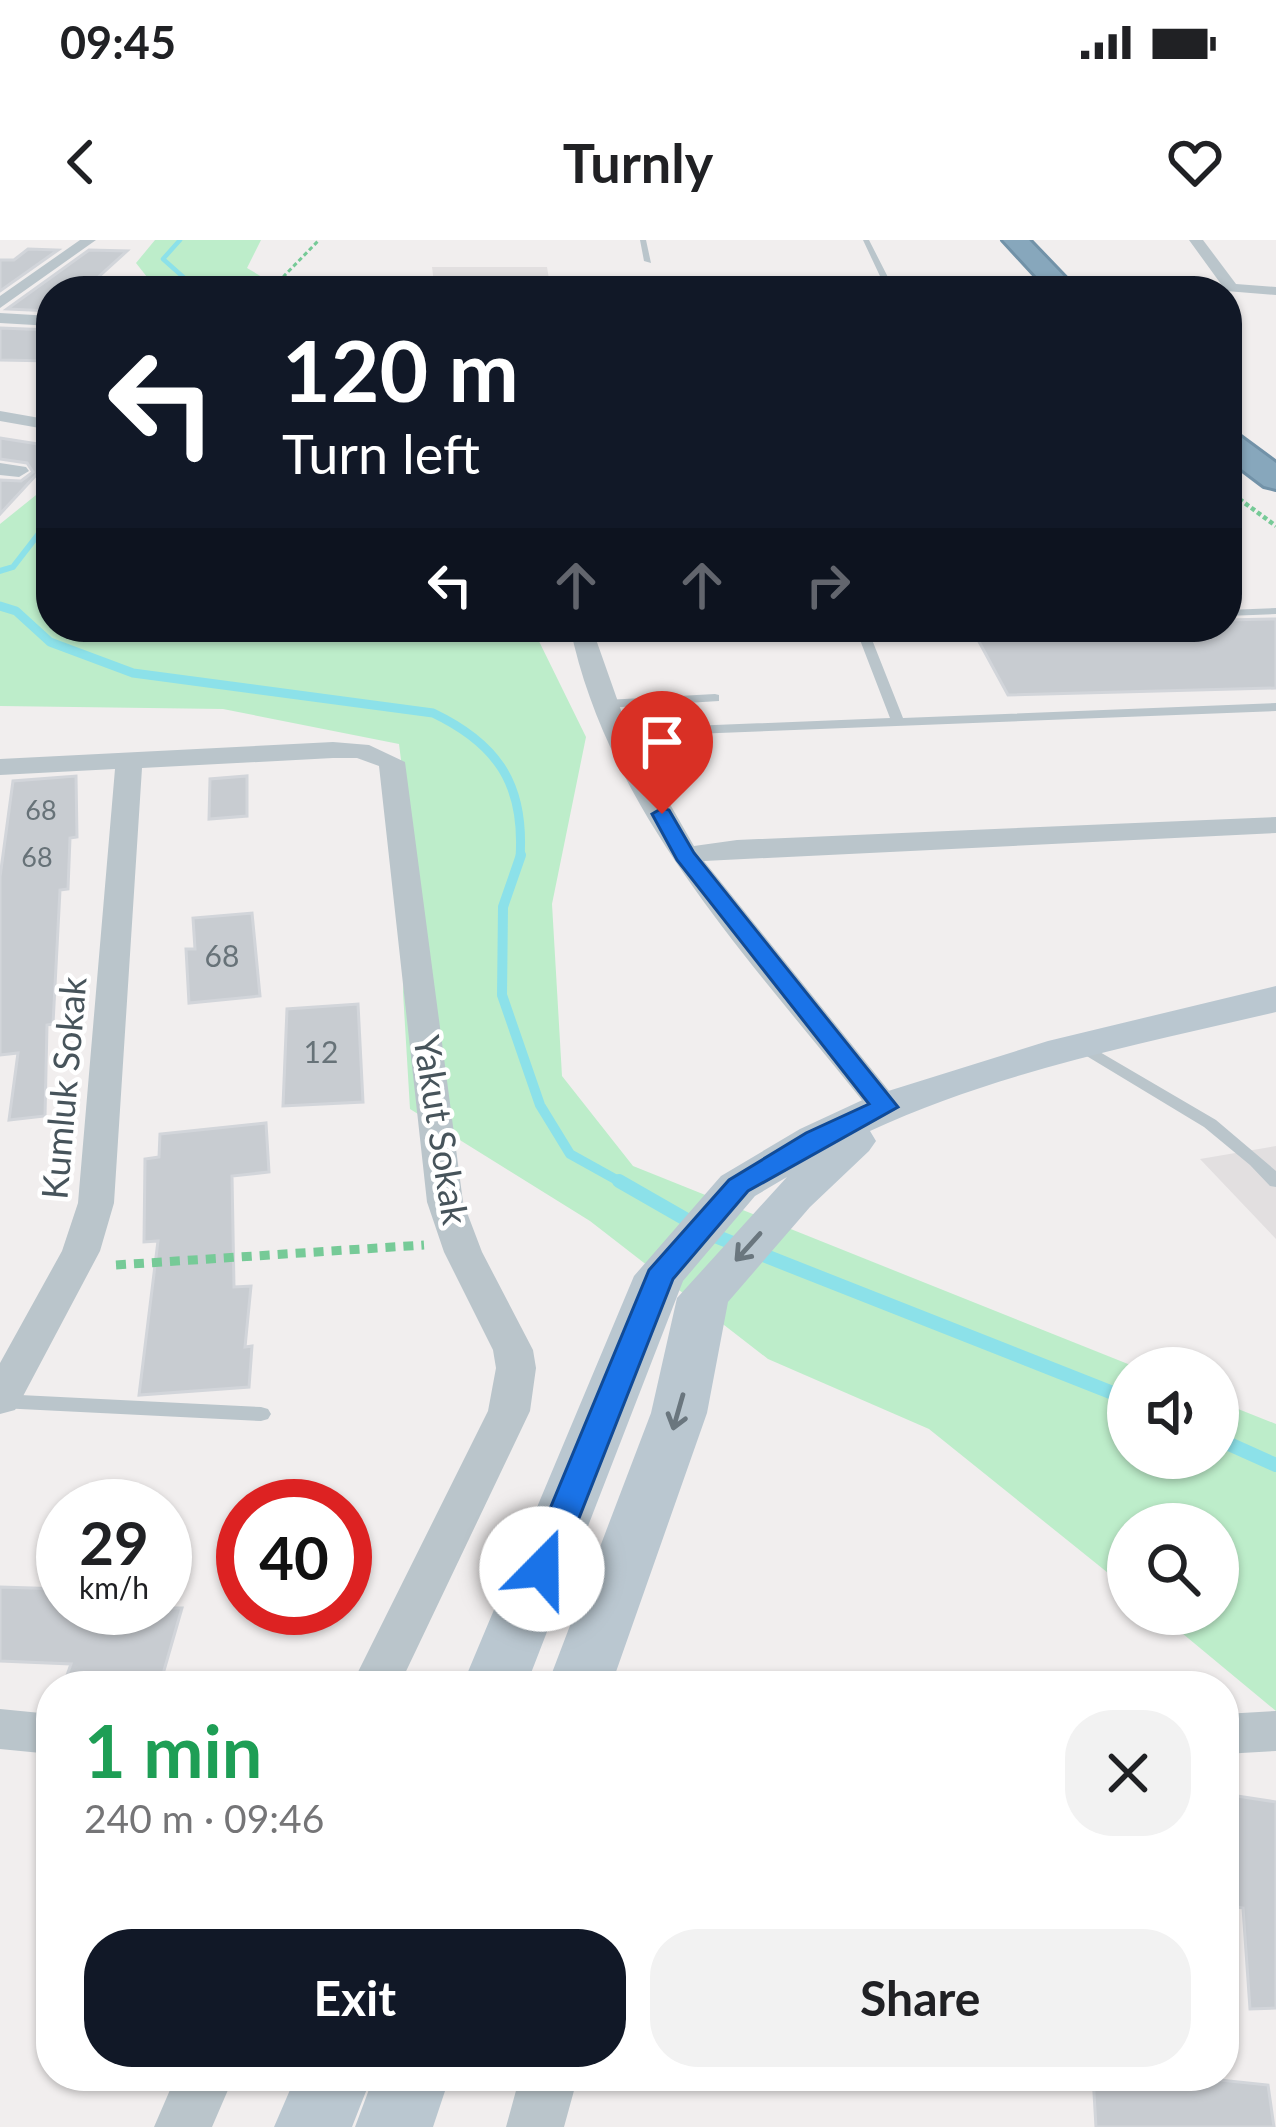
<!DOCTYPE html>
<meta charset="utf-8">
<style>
body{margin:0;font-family:Lato,sans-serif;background:#f2f2f2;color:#202124;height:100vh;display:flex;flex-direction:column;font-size:45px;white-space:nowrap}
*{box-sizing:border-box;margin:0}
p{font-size:39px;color:#757577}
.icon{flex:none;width:66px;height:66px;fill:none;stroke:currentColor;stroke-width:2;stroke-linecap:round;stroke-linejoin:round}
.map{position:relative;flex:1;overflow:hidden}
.side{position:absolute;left:36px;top:1431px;width:1203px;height:420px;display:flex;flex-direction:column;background:#fff;border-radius:48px;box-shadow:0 3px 9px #0004}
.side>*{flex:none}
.hud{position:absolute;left:36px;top:36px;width:1206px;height:366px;border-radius:48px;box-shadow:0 3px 9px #0004;background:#111827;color:#fff;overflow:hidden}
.fabs{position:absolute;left:1107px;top:1107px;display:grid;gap:24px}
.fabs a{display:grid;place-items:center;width:132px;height:132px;border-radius:50%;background:#fff;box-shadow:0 3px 9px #0004;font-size:60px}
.speed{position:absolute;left:36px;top:1239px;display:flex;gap:24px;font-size:60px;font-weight:700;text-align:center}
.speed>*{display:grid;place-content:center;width:156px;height:156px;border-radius:50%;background:#fff;box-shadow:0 3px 9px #0004;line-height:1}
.speed small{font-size:30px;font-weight:400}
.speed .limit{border:18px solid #d22;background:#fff;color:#111}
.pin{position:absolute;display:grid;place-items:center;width:102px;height:102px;color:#fff;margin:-123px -51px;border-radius:50% 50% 50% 0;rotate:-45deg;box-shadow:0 0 12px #0007}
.pin .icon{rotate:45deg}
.me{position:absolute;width:132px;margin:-66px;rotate:22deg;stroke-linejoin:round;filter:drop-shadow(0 0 9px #0008)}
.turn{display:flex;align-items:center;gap:42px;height:252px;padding:0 48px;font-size:54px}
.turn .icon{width:156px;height:156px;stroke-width:2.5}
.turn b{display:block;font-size:84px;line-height:102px}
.lanes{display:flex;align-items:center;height:114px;padding:0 48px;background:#0003;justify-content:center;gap:60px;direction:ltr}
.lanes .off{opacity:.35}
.round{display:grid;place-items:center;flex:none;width:126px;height:126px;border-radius:48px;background:#f2f2f2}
.head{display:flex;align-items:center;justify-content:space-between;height:204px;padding:0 48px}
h1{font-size:72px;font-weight:700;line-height:90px;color:#1e9e55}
.action{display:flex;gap:24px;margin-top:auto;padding:24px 48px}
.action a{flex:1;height:138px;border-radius:48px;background:#111827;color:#fff;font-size:48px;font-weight:700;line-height:138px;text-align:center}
.action a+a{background:#f2f2f2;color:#202124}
.status{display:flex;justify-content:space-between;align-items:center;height:84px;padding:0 60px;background:#fff;direction:ltr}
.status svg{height:33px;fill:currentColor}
header{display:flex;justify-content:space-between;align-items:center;height:156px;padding:0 48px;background:#fff;font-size:54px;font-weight:700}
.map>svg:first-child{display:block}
.education{fill:#e2dfe0}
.green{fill:#bdedca}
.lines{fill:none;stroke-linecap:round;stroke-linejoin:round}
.stream-far4{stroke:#8ce1e9;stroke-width:4.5}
.stream-far3{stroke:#8ce1e9;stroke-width:6}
.stream-far2{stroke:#8ce1e9;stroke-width:9}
.stream-far1{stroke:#8ce1e9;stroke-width:10}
.stream{stroke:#8ce1e9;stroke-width:14}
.building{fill:#c8ccd1;stroke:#d2d5da;stroke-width:3}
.highway-casing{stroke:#7292a8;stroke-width:6}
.path-far2{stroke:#76ca97;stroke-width:3;stroke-dasharray:4.5 3;stroke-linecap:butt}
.path-far1{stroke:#76ca97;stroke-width:4.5;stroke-dasharray:4.5 3;stroke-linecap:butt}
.path{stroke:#76ca97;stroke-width:9;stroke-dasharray:10 8;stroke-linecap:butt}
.lane{fill:#bac5cb;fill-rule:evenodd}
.street{fill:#bac5cb;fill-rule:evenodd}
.secondary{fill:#bac7d0;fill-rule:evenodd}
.highway{fill:#87a7bc;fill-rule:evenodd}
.oneway{stroke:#6a767e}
.route{fill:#1a73e8;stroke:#114b97;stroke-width:3}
.labels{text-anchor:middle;stroke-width:9;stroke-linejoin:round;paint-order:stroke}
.far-number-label{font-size:27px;fill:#677278}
.number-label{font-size:30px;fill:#677278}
.street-label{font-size:36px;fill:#47545b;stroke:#fff}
</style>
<div class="status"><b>09:45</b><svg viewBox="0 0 49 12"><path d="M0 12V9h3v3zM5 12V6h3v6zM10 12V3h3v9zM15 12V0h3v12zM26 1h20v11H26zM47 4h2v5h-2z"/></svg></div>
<header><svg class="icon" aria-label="back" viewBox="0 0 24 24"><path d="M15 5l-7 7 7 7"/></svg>Turnly<svg class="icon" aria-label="heart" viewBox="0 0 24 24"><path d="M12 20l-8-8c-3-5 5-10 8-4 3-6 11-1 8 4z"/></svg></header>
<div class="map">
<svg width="1276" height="1887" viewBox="0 0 1276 1887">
<rect width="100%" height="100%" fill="#f1eeee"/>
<path class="education" d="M 432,27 L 547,27 L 551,51 L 435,51 Z
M 1276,906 L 1276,999 L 1200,919 Z"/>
<path class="green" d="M 155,0 L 261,0 L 247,28 L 286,51 L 158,51 L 136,23 Z
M 51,243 L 51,387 L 532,387 L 586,497 L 552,664 L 562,836 L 633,926 L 1138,1128 L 1128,1128 L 1128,1218 L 1218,1218 L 1218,1161 L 1276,1184 L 1276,1471 L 1159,1374 L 1218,1374 L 1218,1284 L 1128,1284 L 1128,1349 L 929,1189 L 768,1119 L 590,981 L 410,869 L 403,752 L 411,599 L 399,504 L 223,469 L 0,466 L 0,284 Z"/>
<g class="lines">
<path class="stream-far4" d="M 180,0 L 163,19 L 199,51"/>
<path class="stream-far3" d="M 0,331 L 13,327 L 51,278"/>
<path class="stream-far2" d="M 0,366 L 16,371 L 50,402 L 133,433 L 433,473 C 498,504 525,545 520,618"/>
<path class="stream-far1" d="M 521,615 L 503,667 L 502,755 L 540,865 L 570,914 L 624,944"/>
<path class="stream" d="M 619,941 L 715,996 L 1128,1159
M 1218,1199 L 1276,1225"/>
</g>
<path class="building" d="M 28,9 L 58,10 L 0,51 L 0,20 L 14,20 Z
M 89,10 L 127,11 L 83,51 L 87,51 L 51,51 L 51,71 L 7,69 Z
M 0,88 L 51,90 L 51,121 L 0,120 Z
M 0,198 L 51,206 L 51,219 L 0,274 L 0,240 L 21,241 L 33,232 L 27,223 L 0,219 Z
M 1276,379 L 1276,448 L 1008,455 L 971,387 L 1227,387 L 1227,380 Z
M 76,536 L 77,597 L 70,598 L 68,649 L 60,650 L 53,784 L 47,785 L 45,876 L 9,880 L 18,813 L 0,815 L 0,637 L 13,541 Z
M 247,536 L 247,576 L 209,579 L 210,539 Z
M 252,673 L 260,756 L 189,763 L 186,709 L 195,709 L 193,678 Z
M 358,764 L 363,862 L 283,866 L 287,769 Z
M 266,883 L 269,932 L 232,936 L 234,1047 L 251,1046 L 245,1107 L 252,1106 L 249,1147 L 139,1155 L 158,1001 L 144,1002 L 145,919 L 159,917 L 160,894 Z
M 0,1347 L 63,1349 L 63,1368 L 182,1368 L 161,1441 L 66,1438 L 71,1424 L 0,1421 Z
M 1224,1554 L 1276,1562 L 1276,1768 L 1250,1769 L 1243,1668 L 1224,1665 Z
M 1093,1836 L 1182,1836 L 1268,1845 L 1274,1887 L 1096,1887 Z"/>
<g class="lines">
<defs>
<path id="highway" d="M 1003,0 L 1029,0 L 1078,51 L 1050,51 Z
M 1227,192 L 1238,195 L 1276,223 L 1276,249 L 1264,246 L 1227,218 Z"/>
</defs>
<use href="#highway" class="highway-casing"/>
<path class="path-far2" d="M 277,51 L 284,36 L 319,0"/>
<path class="path-far1" d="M 1227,250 L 1276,286"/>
<path class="path" d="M 116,1025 L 424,1005"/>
<path class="lane" d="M 640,0 L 646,0 L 651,23 L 644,21 Z
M 863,0 L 869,0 L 895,51 L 887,51 Z
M 1276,368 L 1276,374 L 1227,376 L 1227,370 Z
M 464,387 L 613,387 L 607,390 L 232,399 L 226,396 L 232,393 Z
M 855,387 L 867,387 L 903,478 L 1276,463 L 1276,471 L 616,497 L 610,493 L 616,489 L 890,478 Z
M 715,454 L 719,455 L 719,461 L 606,468 L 600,464 L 606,460 Z
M 1081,801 L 1216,880 L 1276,931 L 1276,947 L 1270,946 L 1250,925 L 1204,887 L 1075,809 L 1073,806 Z
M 0,1154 L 261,1167 L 268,1169 L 271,1174 L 268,1179 L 261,1181 L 0,1168 Z"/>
<path class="street" d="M 80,0 L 96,0 L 0,68 L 0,56 Z
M 1189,0 L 1203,0 L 1236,44 L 1276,47 L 1276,55 L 1226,51 Z
M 0,73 L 51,76 L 51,86 L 0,83 Z
M 0,171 L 51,180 L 51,190 L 0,181 Z
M 0,223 L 26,227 L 29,231 L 19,237 L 0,235 Z
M 570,387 L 592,388 L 629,493 L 694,606 L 737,600 L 1276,577 L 1276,593 L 704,621 L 902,867 L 897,874 L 873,874 C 757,727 609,576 570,387 Z
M 333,502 L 369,505 L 405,522 L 463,962 L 482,1012 L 533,1110 L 536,1128 L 530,1171 L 399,1446 L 351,1446 L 488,1171 L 496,1128 L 493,1110 L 444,1012 L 427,962 L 379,526 L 357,518 L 333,518 L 142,528 L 114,963 L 100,1011 L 21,1160 L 15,1170 L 0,1174 L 0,1123 L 62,1011 L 78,963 L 115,529 L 0,535 L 0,519 Z
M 0,1469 L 51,1474 L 51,1514 L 0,1509 Z
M 1276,1471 L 1276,1511 L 1224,1514 L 1224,1474 Z
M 176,1836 L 234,1836 L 212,1887 L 154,1887 Z
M 520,1836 L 578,1836 L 564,1887 L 506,1887 Z"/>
<path class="secondary" d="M 1276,746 L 1276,772 C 1140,804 997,832 870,891 L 876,901 L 869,911 L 810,967 L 728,1062 L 707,1173 L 611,1446 L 547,1446 L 651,1173 L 677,1058 L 787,937 L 755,956 L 683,1041 L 526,1446 L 462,1446 L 634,1036 L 721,936 L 800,889 L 869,857 L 1048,801 Z
M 296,1836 L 372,1836 L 352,1887 L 274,1887 Z
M 374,1836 L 450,1836 L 433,1887 L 355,1887 Z"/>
<use href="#highway" class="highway"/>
</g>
<defs><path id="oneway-shaft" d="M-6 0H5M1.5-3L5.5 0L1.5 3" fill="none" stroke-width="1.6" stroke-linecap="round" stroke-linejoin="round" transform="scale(3)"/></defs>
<g class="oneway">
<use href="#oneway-shaft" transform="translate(748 1007) rotate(132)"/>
<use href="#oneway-shaft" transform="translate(678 1172) rotate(106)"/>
</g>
<path class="route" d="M 662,568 L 669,570 L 694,613 L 898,867 L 748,951 L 673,1039 L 559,1329 L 554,1338 L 542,1342 L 530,1338 L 525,1329 L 649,1030 L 729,940 L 806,893 L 869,864 L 677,620 L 652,574 Z"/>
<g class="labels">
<g class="far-number-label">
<text x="41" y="580">68</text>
<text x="37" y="627">68</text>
</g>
<g class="number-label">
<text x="222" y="727">68</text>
<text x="321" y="823">12</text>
</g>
<g class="street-label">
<text transform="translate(64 848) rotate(-85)" y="13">Kumluk Sokak</text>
<text transform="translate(441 890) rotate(81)" y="13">Yakut Sokak</text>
</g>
</g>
</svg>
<div class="fabs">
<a><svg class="icon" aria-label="sound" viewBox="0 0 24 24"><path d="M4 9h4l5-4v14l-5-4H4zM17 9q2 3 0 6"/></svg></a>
<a><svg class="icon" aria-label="search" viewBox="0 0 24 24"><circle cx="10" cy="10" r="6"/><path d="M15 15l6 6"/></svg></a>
</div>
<div class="speed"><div>29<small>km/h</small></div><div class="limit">40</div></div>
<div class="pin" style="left:662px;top:574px;background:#d93025"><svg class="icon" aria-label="arrive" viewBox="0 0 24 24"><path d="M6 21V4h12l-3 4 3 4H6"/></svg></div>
<svg class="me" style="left:542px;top:1329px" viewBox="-20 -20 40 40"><circle r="19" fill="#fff"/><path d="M0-13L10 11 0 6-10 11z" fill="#1a73e8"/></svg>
<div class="hud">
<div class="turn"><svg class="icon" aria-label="left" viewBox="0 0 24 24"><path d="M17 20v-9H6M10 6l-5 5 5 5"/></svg><div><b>120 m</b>Turn left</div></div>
<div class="lanes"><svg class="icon" aria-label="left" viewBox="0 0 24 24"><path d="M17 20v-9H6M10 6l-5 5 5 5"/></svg><svg class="icon off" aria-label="ahead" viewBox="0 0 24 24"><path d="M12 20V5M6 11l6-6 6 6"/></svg><svg class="icon off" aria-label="ahead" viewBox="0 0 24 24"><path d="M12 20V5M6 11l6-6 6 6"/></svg><svg class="icon off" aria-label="right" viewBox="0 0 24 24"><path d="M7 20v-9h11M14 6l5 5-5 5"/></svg></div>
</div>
<section class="side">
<div class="head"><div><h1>1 min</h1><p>240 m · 09:46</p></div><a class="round"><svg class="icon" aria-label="close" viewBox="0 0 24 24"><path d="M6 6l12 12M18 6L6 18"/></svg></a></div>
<div class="action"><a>Exit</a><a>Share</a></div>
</section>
</div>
